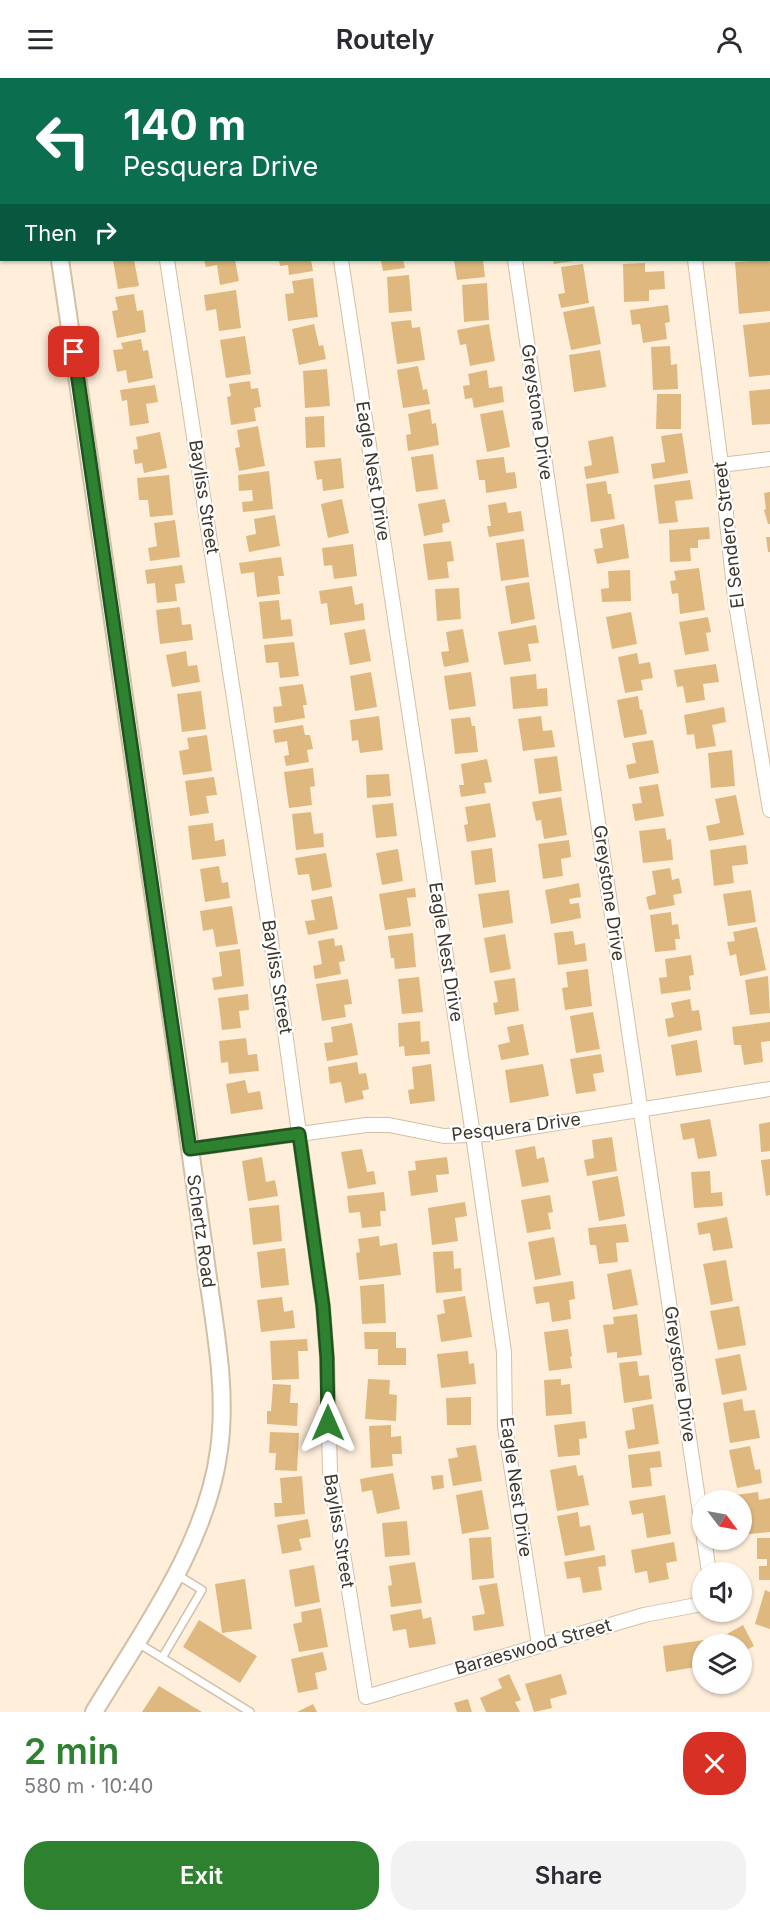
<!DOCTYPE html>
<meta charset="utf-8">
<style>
body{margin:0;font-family:Inter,sans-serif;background:#f2f2f3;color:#2b2b33;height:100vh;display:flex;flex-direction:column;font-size:22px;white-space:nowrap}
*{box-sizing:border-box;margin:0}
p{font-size:20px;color:#7c7c81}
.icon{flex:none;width:33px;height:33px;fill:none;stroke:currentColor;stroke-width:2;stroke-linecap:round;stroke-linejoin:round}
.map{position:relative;height:1634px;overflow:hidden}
.details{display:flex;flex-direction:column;background:#fff;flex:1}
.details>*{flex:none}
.guide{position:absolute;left:0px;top:0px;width:771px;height:183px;box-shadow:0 2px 4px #0004;background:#0b6e4f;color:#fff;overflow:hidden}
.needle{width:39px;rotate:122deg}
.controls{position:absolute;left:692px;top:1412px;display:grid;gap:12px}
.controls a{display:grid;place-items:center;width:60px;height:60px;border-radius:50%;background:#fff;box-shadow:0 2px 4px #0004;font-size:30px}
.pin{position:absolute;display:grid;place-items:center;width:51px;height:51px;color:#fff;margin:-26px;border-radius:12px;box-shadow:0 3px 9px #0006}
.me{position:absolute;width:66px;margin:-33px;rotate:0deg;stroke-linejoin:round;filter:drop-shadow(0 0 4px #0008)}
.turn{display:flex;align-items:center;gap:21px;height:126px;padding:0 24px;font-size:27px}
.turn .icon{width:78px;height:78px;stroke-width:2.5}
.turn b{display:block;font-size:42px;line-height:51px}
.then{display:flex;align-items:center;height:57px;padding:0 24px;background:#0003;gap:12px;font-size:22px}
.round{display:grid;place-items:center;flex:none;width:63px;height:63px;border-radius:24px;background:#f2f2f3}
.head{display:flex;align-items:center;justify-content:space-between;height:102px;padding:0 24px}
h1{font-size:36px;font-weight:600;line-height:45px;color:#2d812f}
.action{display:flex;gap:12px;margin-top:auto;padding:12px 24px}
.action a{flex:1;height:69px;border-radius:24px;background:#2d812f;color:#fff;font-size:24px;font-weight:600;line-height:69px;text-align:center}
.action a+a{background:#f2f2f3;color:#2b2b33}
header{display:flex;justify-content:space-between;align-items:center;height:78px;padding:0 24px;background:#fff;font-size:27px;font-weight:600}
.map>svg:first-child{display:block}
.building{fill:#dfb87f}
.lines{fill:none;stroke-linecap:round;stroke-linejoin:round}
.service-casing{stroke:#d2bfa5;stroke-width:10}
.minor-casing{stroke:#d2bfa5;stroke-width:16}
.tertiary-casing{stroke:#d2bfa5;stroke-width:20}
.service{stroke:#fff;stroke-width:7}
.minor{stroke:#fff;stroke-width:14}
.tertiary{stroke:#fff;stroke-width:16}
.route-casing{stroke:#1d541f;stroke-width:15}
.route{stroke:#2d812f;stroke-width:10}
.labels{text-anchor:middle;stroke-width:4.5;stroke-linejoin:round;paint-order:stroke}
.street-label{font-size:18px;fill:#3e372c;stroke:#fff}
</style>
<header><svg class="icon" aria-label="menu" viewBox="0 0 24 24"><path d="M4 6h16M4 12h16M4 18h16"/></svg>Routely<svg class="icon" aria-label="person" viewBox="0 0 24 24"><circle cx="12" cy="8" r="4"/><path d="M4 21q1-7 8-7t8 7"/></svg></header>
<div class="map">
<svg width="770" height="1634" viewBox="0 0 770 1634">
<rect width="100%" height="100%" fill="#ffefda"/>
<path class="building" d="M 113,182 L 134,182 L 139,208 L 118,211 Z
M 204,182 L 235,182 L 239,203 L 220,207 L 217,187 L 206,189 Z
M 279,182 L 311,182 L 313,193 L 289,197 L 288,187 L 280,188 Z
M 381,182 L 403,182 L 405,190 L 383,193 Z
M 454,182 L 483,182 L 485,199 L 457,202 Z
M 553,182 L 574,182 L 574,183 L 554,186 Z
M 770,182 L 770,233 L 739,236 L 735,184 Z
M 645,185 L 645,194 L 664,193 L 665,211 L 649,212 L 649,223 L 624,224 L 623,186 Z
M 583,186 L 589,225 L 561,230 L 558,216 L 565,215 L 561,189 Z
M 409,197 L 412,233 L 389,235 L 387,199 Z
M 313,200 L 318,239 L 288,243 L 285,216 L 294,215 L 292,203 Z
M 487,205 L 489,242 L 464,244 L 462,207 Z
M 236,212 L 241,250 L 219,253 L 216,231 L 206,233 L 204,217 Z
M 134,216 L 137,233 L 143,232 L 146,254 L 117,260 L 112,233 L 118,232 L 115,219 Z
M 668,227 L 670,244 L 665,245 L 667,261 L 643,265 L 640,246 L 632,247 L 630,232 Z
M 594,228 L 601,266 L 571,272 L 563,234 Z
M 411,242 L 412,250 L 420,249 L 425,282 L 397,286 L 391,244 Z
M 770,244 L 770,297 L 749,299 L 743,247 Z
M 314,246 L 319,268 L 323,267 L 326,281 L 299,287 L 292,251 Z
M 489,246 L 495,283 L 470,288 L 466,266 L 460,267 L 457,252 Z
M 245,258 L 251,296 L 226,300 L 220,262 Z
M 141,261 L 143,273 L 148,272 L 153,300 L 128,305 L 126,292 L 117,294 L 113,272 L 123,271 L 121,265 Z
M 670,268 L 671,287 L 677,286 L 678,311 L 653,312 L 651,269 Z
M 600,272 L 606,309 L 574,314 L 569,277 Z
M 418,288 L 423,312 L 427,311 L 430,326 L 403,330 L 397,292 Z
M 327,291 L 330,328 L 305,330 L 303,293 Z
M 487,292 L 489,310 L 502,308 L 504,324 L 474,330 L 472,320 L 465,321 L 463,308 L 470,307 L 468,296 Z
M 250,303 L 251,311 L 258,310 L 261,329 L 254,330 L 256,343 L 231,347 L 227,319 L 231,318 L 229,306 Z
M 155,307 L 158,324 L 146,326 L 149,345 L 130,348 L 127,322 L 122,323 L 120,312 Z
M 770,311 L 770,346 L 752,347 L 749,313 Z
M 657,316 L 681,316 L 681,351 L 656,351 Z
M 430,331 L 432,346 L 436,345 L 439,367 L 408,373 L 406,357 L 411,356 L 408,336 Z
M 503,332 L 510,369 L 487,374 L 480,336 Z
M 324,338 L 325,369 L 306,370 L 305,339 Z
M 258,348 L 265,388 L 239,393 L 235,370 L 240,369 L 237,352 Z
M 160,354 L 167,390 L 144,395 L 142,385 L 135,386 L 133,372 L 138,371 L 136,359 Z
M 682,355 L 688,395 L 653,401 L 651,386 L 665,384 L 661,358 Z
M 613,358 L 619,395 L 586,401 L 584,389 L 592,387 L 588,363 Z
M 433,376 L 438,411 L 416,414 L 411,379 Z
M 504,379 L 506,395 L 515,394 L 517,410 L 486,415 L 485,402 L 479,402 L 476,382 Z
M 341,380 L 344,410 L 323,413 L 322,401 L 317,402 L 314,383 Z
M 269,393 L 273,431 L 243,434 L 242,424 L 253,423 L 252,412 L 239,413 L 238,397 Z
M 169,397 L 173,437 L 150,439 L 148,422 L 139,422 L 137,400 Z
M 690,402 L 693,421 L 675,423 L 678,444 L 659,446 L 654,407 Z
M 606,403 L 608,416 L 611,416 L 615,441 L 591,444 L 586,406 Z
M 770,414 L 770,446 L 768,446 L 764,432 L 766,431 L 764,415 Z
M 342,421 L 349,455 L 328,460 L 321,426 Z
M 445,421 L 450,444 L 442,446 L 443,454 L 424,458 L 418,426 Z
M 506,424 L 508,435 L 521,433 L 524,453 L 489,459 L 487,448 L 491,448 L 488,427 Z
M 275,437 L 280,468 L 249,474 L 246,458 L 256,456 L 254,441 Z
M 175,442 L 180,479 L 150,483 L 148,470 L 157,468 L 154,445 Z
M 624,446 L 629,480 L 597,486 L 594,471 L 603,470 L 600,451 Z
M 709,449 L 710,461 L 698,462 L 698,470 L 690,470 L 691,483 L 670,484 L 669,452 Z
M 766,459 L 770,459 L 770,474 L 768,474 Z
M 524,461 L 529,499 L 501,503 L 496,465 Z
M 451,463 L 454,483 L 447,484 L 449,500 L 428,502 L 423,466 Z
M 353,466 L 357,498 L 334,501 L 332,487 L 324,488 L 322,470 Z
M 281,479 L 284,498 L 278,498 L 280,516 L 257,519 L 254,494 L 241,496 L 239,485 Z
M 182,487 L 185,505 L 175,506 L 177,523 L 157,525 L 155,505 L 147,506 L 145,492 Z
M 699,490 L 705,532 L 680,536 L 678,515 L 672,516 L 670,503 L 676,502 L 674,493 Z
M 630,492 L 631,523 L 602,524 L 601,511 L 609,510 L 608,493 Z
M 529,504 L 535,541 L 511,546 L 505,508 Z
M 352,508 L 355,527 L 363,525 L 365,542 L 330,547 L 327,525 L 321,526 L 319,513 Z
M 459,510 L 461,541 L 437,543 L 435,511 Z
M 279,522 L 281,542 L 291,541 L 293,558 L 263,561 L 259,524 Z
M 180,529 L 182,547 L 191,546 L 193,562 L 160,566 L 156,532 Z
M 631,534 L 637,566 L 612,571 L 606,539 Z
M 708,539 L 711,554 L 706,555 L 709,573 L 685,577 L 679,544 Z
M 536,547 L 539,565 L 528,566 L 531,583 L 504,587 L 498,554 Z
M 365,551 L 371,583 L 350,587 L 344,555 Z
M 463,551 L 469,584 L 444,589 L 441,574 L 449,573 L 446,554 Z
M 294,564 L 299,598 L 280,600 L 278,584 L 266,585 L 264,567 Z
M 186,573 L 188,588 L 197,587 L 200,604 L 172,609 L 166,577 Z
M 637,575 L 639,586 L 650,584 L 653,600 L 641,602 L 643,612 L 625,615 L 618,579 Z
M 716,586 L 719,604 L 703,606 L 705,622 L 686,625 L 683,608 L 677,609 L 674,592 Z
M 371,594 L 377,629 L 355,633 L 350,598 Z
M 471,594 L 476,628 L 449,632 L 444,598 Z
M 536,596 L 537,611 L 547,610 L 548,628 L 513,631 L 510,599 Z
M 303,606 L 307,627 L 303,627 L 305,640 L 275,645 L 273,629 L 282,628 L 279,609 Z
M 201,613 L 206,651 L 182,654 L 177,616 Z
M 638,618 L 640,632 L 642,631 L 647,656 L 624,660 L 617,622 Z
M 724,629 L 726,644 L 712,647 L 716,668 L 696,671 L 694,656 L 687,657 L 684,637 Z
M 379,638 L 383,672 L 360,675 L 358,662 L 352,663 L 350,642 Z
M 541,638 L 543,653 L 552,652 L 555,669 L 523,673 L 518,641 Z
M 470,639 L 472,648 L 475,648 L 478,674 L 455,676 L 451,641 Z
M 303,647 L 305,657 L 310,657 L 313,671 L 307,672 L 309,684 L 286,688 L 284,678 L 289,677 L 287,663 L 275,665 L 273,652 Z
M 207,657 L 212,693 L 183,697 L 179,673 L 189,671 L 187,660 Z
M 653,662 L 659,695 L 629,701 L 626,687 L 636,685 L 632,665 Z
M 732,672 L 735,708 L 711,710 L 708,675 Z
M 557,678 L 562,713 L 539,716 L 534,681 Z
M 487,681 L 492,704 L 484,705 L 486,715 L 461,719 L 459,707 L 464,707 L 461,686 Z
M 313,690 L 315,708 L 310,709 L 312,727 L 289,730 L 284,694 Z
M 389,696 L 391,718 L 367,720 L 366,697 Z
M 214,699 L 217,717 L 206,718 L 209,735 L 190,738 L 185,703 Z
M 658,706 L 664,738 L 635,743 L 632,726 L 642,725 L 639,709 Z
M 736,717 L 744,757 L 709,763 L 706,748 L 720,745 L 715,721 Z
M 561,719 L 567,757 L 544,761 L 541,742 L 536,743 L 532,724 Z
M 393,725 L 397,758 L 376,760 L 372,727 Z
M 490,725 L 496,759 L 467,764 L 464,747 L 468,746 L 465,729 Z
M 311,734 L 314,756 L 323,755 L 324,769 L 296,772 L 292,736 Z
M 213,745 L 215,763 L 224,761 L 226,778 L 192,782 L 188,748 Z
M 665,750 L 667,762 L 671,761 L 673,782 L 643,785 L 639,753 Z
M 569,762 L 571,779 L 561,781 L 563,798 L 543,801 L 538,766 Z
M 746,767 L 748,786 L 732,788 L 734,805 L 714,808 L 710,772 Z
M 492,770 L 496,804 L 475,807 L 471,773 Z
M 398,771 L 403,803 L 382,807 L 376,775 Z
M 326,775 L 332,809 L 312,813 L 309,796 L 298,797 L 295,780 Z
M 219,788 L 222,805 L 228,804 L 230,820 L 205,824 L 200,791 Z
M 670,790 L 672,802 L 679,800 L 682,815 L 673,817 L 675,827 L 649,832 L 646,819 L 656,816 L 652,793 Z
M 579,805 L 581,819 L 569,821 L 570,826 L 579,825 L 581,840 L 551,846 L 545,812 Z
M 415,810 L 416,819 L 407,820 L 411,848 L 385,852 L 379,816 Z
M 509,812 L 513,845 L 483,850 L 478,816 Z
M 751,812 L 756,844 L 728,848 L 723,816 Z
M 332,818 L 338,851 L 308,857 L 305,843 L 315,842 L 311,822 Z
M 232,828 L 238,866 L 216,869 L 213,851 L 203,853 L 200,833 Z
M 671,834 L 672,847 L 678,846 L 680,861 L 675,861 L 676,872 L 655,874 L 650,837 Z
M 757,849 L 766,892 L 740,898 L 736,876 L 730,878 L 727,864 L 735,863 L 733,854 Z
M 573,853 L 575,867 L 585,865 L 587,883 L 558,887 L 554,855 Z
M 413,855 L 416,889 L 395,891 L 394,880 L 391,880 L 388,858 Z
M 505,856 L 511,891 L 490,895 L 484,860 Z
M 334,860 L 335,868 L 342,867 L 345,883 L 339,884 L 341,896 L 315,901 L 313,888 L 322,886 L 318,863 Z
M 240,871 L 244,908 L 214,912 L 212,900 L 222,898 L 219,874 Z
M 691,877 L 694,897 L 689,898 L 691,912 L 661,916 L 659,900 L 667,899 L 665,881 Z
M 588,891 L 592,928 L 565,932 L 562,910 L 568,909 L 566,894 Z
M 768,898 L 770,935 L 750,937 L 745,902 Z
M 419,899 L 423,934 L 402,936 L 398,901 Z
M 515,900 L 519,933 L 495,937 L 493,925 L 498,924 L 494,903 Z
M 348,901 L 352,926 L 344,927 L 346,939 L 322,943 L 316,906 Z
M 248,916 L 249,932 L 239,933 L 241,950 L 222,952 L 218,920 Z
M 690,921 L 692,933 L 699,932 L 702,952 L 668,959 L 665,941 L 674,939 L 671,925 Z
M 593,934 L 600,971 L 576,975 L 570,938 Z
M 420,943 L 421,964 L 429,963 L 430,976 L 405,978 L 404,968 L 399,969 L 398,945 Z
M 770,944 L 770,963 L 761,964 L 763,984 L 744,987 L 741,967 L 734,967 L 732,949 Z
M 352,945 L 358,977 L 327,983 L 324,965 L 333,964 L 331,949 Z
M 523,946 L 529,977 L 501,982 L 498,967 L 510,964 L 507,949 Z
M 246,960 L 248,977 L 257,976 L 259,993 L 229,996 L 228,984 L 221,985 L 219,963 Z
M 697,962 L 702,994 L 676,998 L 671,967 Z
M 601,976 L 604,994 L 593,996 L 596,1013 L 576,1016 L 570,981 Z
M 357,984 L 359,996 L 366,995 L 369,1011 L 362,1013 L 364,1021 L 345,1025 L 341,1004 L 330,1006 L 328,989 Z
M 431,986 L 435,1023 L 410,1026 L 408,1012 L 414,1011 L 412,989 Z
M 543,986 L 549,1018 L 510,1025 L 505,992 Z
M 245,1002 L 248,1015 L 260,1013 L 263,1031 L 231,1036 L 226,1006 Z
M 710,1041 L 717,1078 L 698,1081 L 694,1060 L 683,1062 L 680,1046 Z
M 770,1044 L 770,1073 L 761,1074 L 759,1046 Z
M 612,1059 L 617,1093 L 587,1098 L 584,1082 L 594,1080 L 592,1062 Z
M 535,1068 L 537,1081 L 544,1079 L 549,1104 L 522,1109 L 515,1072 Z
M 362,1071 L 367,1094 L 374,1093 L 376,1106 L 348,1111 L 341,1074 Z
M 262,1079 L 266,1104 L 275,1102 L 278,1118 L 248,1123 L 242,1083 Z
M 447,1079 L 449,1096 L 436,1097 L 438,1114 L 411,1118 L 408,1093 L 416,1092 L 415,1083 Z
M 770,1081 L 770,1117 L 766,1118 L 761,1082 Z
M 710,1093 L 711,1115 L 722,1114 L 723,1128 L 694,1130 L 691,1094 Z
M 618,1098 L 625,1138 L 599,1143 L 592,1103 Z
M 384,1114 L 386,1133 L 380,1133 L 381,1148 L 362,1150 L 360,1134 L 349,1135 L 347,1118 Z
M 550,1117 L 553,1134 L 548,1135 L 551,1151 L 527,1155 L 521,1122 Z
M 465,1124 L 467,1138 L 455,1140 L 458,1163 L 432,1167 L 428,1130 Z
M 279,1127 L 282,1163 L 253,1167 L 249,1130 Z
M 727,1139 L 733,1170 L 713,1173 L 710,1155 L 699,1157 L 697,1145 Z
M 626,1146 L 629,1164 L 616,1165 L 618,1184 L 599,1186 L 596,1167 L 590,1167 L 588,1150 Z
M 379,1158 L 380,1168 L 397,1165 L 401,1197 L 359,1202 L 356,1175 L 360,1174 L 358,1161 Z
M 554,1159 L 561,1197 L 535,1202 L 528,1164 Z
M 285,1170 L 289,1207 L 261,1210 L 257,1174 Z
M 453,1173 L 454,1191 L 461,1190 L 462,1213 L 436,1215 L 433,1174 Z
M 726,1182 L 733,1223 L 711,1227 L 703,1186 Z
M 631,1191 L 638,1227 L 613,1232 L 607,1196 Z
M 573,1203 L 575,1221 L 569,1222 L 571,1241 L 552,1244 L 549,1224 L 536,1226 L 533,1209 Z
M 384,1206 L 386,1245 L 362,1246 L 360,1208 Z
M 465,1218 L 472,1259 L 441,1264 L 437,1237 L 445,1235 L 443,1222 Z
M 282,1219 L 284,1234 L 293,1232 L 295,1250 L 261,1254 L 257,1222 Z
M 739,1228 L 746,1267 L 718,1272 L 710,1233 Z
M 637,1236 L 642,1277 L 617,1280 L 617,1274 L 607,1275 L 603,1247 L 614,1246 L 613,1239 Z
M 568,1251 L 572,1278 L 570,1279 L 572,1290 L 549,1293 L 544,1254 Z
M 364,1254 L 396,1254 L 396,1270 L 406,1270 L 406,1287 L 378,1287 L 378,1271 L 365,1271 Z
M 307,1261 L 308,1273 L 298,1273 L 299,1301 L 272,1302 L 270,1263 Z
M 468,1273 L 469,1286 L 474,1285 L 476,1306 L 441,1310 L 437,1276 Z
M 740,1276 L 747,1312 L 722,1317 L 715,1281 Z
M 637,1283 L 639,1298 L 649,1297 L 652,1321 L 624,1325 L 619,1285 Z
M 368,1301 L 390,1302 L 389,1316 L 397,1317 L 396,1343 L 365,1341 Z
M 561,1301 L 561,1307 L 570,1306 L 572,1336 L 546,1338 L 544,1302 Z
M 273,1306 L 291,1307 L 290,1325 L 298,1325 L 297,1348 L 267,1346 L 267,1333 L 271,1333 Z
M 471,1319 L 471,1347 L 447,1347 L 446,1320 Z
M 742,1321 L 744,1333 L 755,1332 L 760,1360 L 730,1365 L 723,1325 Z
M 653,1326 L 659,1366 L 628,1371 L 625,1353 L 635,1351 L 632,1330 Z
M 585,1343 L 587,1360 L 579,1361 L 580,1377 L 558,1379 L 554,1347 Z
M 391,1347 L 391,1359 L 401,1358 L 402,1376 L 392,1376 L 393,1388 L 371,1390 L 369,1348 Z
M 270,1354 L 299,1355 L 297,1393 L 275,1392 L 276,1375 L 269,1375 Z
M 476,1367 L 482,1403 L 453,1408 L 448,1381 L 458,1379 L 456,1370 Z
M 750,1368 L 755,1392 L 760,1391 L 762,1405 L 737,1410 L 729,1372 Z
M 660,1373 L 662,1389 L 650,1390 L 652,1408 L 632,1410 L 628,1377 Z
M 576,1387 L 578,1398 L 583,1397 L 589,1427 L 557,1433 L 550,1392 Z
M 393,1395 L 400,1431 L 377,1436 L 372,1412 L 362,1414 L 360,1401 Z
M 443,1397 L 444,1410 L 433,1412 L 431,1398 Z
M 302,1398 L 305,1436 L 275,1439 L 274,1425 L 282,1425 L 280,1400 Z
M 482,1412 L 489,1451 L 462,1456 L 456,1417 Z
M 758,1414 L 759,1422 L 770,1420 L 770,1454 L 741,1457 L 741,1422 L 721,1422 L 721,1419 Z
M 665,1417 L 671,1456 L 647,1460 L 643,1435 L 632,1437 L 629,1423 Z
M 578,1434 L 580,1449 L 590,1447 L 595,1472 L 565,1478 L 557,1438 Z
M 308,1441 L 311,1459 L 299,1461 L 302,1472 L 282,1476 L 277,1447 Z
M 407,1443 L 410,1477 L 385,1479 L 382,1445 Z
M 491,1459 L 494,1500 L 472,1502 L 469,1460 Z
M 757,1460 L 770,1460 L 770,1502 L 759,1502 L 759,1488 L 767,1488 L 767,1481 L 757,1481 Z
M 674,1464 L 677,1483 L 666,1485 L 669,1501 L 649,1505 L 647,1493 L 635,1495 L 631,1472 Z
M 605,1477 L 606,1488 L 598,1489 L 602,1512 L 583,1515 L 580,1499 L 567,1501 L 564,1484 Z
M 415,1484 L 422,1525 L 391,1529 L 388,1508 L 392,1507 L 389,1488 Z
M 314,1487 L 320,1524 L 295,1529 L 289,1492 Z
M 245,1501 L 252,1551 L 222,1555 L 215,1506 Z
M 497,1505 L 504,1548 L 474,1553 L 472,1538 L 485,1536 L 479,1508 Z
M 765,1512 L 770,1514 L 770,1551 L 755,1546 Z
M 321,1530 L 328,1569 L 299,1574 L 293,1546 L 302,1544 L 301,1534 Z
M 421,1531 L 423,1541 L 431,1539 L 436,1566 L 409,1570 L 406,1551 L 393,1553 L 390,1537 Z
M 199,1542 L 257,1578 L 240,1605 L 183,1569 Z
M 743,1547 L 754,1568 L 741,1575 L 741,1566 L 709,1566 Z
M 704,1562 L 705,1566 L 702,1566 L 702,1588 L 666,1594 L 663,1568 Z
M 323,1574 L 327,1592 L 315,1595 L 318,1611 L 298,1615 L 291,1581 Z
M 509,1596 L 521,1622 L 515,1624 L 520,1634 L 486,1634 L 480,1620 L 502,1610 L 498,1601 Z
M 561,1596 L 567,1616 L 550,1621 L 552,1630 L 534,1634 L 525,1606 Z
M 159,1608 L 202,1634 L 142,1634 Z
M 468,1621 L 472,1634 L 457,1634 L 454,1625 Z
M 313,1626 L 317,1634 L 297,1634 Z"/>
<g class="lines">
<defs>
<path id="service" d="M 138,1565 L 250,1634
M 162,1580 L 202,1512 L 176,1496"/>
<path id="minor" d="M 140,0 L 140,2
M 313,0 L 314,2
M 488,0 L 488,2
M 687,2 L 687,0
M 167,182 L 285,954 L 323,1228 L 327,1280 L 330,1394 L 366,1619 L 644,1537 L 702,1526
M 341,182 L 473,1057 L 504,1274 L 505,1349 L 539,1567
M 515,182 L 702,1448
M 695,182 L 721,387 L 735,520 L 770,732
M 721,387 L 770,381
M 190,1071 L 366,1047 L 389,1047 L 444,1058 L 489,1056 L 770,1011
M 704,1461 L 709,1494"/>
<path id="tertiary" d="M 33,0 L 34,2
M 0,117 L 2,116
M 60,182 C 100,454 141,726 180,999 C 189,1066 199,1133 208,1200 C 216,1256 227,1315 219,1372 C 207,1466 142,1554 94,1634"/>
</defs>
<use href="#service" class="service-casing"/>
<use href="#minor" class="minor-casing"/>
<use href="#tertiary" class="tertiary-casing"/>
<use href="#service" class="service"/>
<use href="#minor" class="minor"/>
<use href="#tertiary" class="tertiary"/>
</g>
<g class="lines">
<defs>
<path id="route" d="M 74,274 L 190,1071 L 299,1056 L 323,1228 L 327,1280 L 328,1345"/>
</defs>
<use href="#route" class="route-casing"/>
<use href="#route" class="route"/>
</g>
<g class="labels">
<g class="street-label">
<text transform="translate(537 334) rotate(82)" y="6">Greystone Drive</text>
<text transform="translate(373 393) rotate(81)" y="6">Eagle Nest Drive</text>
<text transform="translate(204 419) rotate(81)" y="6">Bayliss Street</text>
<text transform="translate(729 457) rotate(-97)" y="6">El Sendero Street</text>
<text transform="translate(609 815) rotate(82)" y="6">Greystone Drive</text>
<text transform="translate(446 874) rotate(81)" y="6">Eagle Nest Drive</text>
<text transform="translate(277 899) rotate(81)" y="6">Bayliss Street</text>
<text transform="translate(516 1049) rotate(-7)" y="6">Pesquera Drive</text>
<text transform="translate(201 1153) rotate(82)" y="6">Schertz Road</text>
<text transform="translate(680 1296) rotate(82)" y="6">Greystone Drive</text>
<text transform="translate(516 1409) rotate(82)" y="6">Eagle Nest Drive</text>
<text transform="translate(339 1453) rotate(81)" y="6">Bayliss Street</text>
<text transform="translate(533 1569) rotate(-16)" y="6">Baraeswood Street</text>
</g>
</g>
</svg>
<div class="controls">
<a><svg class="needle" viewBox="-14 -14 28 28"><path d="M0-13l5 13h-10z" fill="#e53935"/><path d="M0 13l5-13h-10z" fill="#7c7c81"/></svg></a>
<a><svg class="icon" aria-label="sound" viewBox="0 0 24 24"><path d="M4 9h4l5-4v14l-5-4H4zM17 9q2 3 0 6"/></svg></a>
<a><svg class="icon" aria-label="layers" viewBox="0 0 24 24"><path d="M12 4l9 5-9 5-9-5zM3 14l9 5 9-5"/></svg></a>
</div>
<div class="pin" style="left:74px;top:274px;background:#d93025"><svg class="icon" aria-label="arrive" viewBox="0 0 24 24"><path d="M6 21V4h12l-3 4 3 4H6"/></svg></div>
<svg class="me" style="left:328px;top:1345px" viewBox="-20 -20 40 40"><path d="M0-17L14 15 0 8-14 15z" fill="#2d812f" stroke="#fff" stroke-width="4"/></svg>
<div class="guide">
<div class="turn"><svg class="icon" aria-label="left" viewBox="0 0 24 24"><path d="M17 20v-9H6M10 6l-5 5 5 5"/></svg><div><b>140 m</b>Pesquera Drive</div></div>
<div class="then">Then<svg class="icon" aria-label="right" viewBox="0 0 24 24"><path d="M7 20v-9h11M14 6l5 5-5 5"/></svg></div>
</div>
</div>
<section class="details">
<div class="head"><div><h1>2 min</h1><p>580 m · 10:40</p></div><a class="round" style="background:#d93025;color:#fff"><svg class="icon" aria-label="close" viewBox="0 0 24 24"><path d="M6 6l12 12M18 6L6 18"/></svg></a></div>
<div class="action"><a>Exit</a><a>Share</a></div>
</section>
